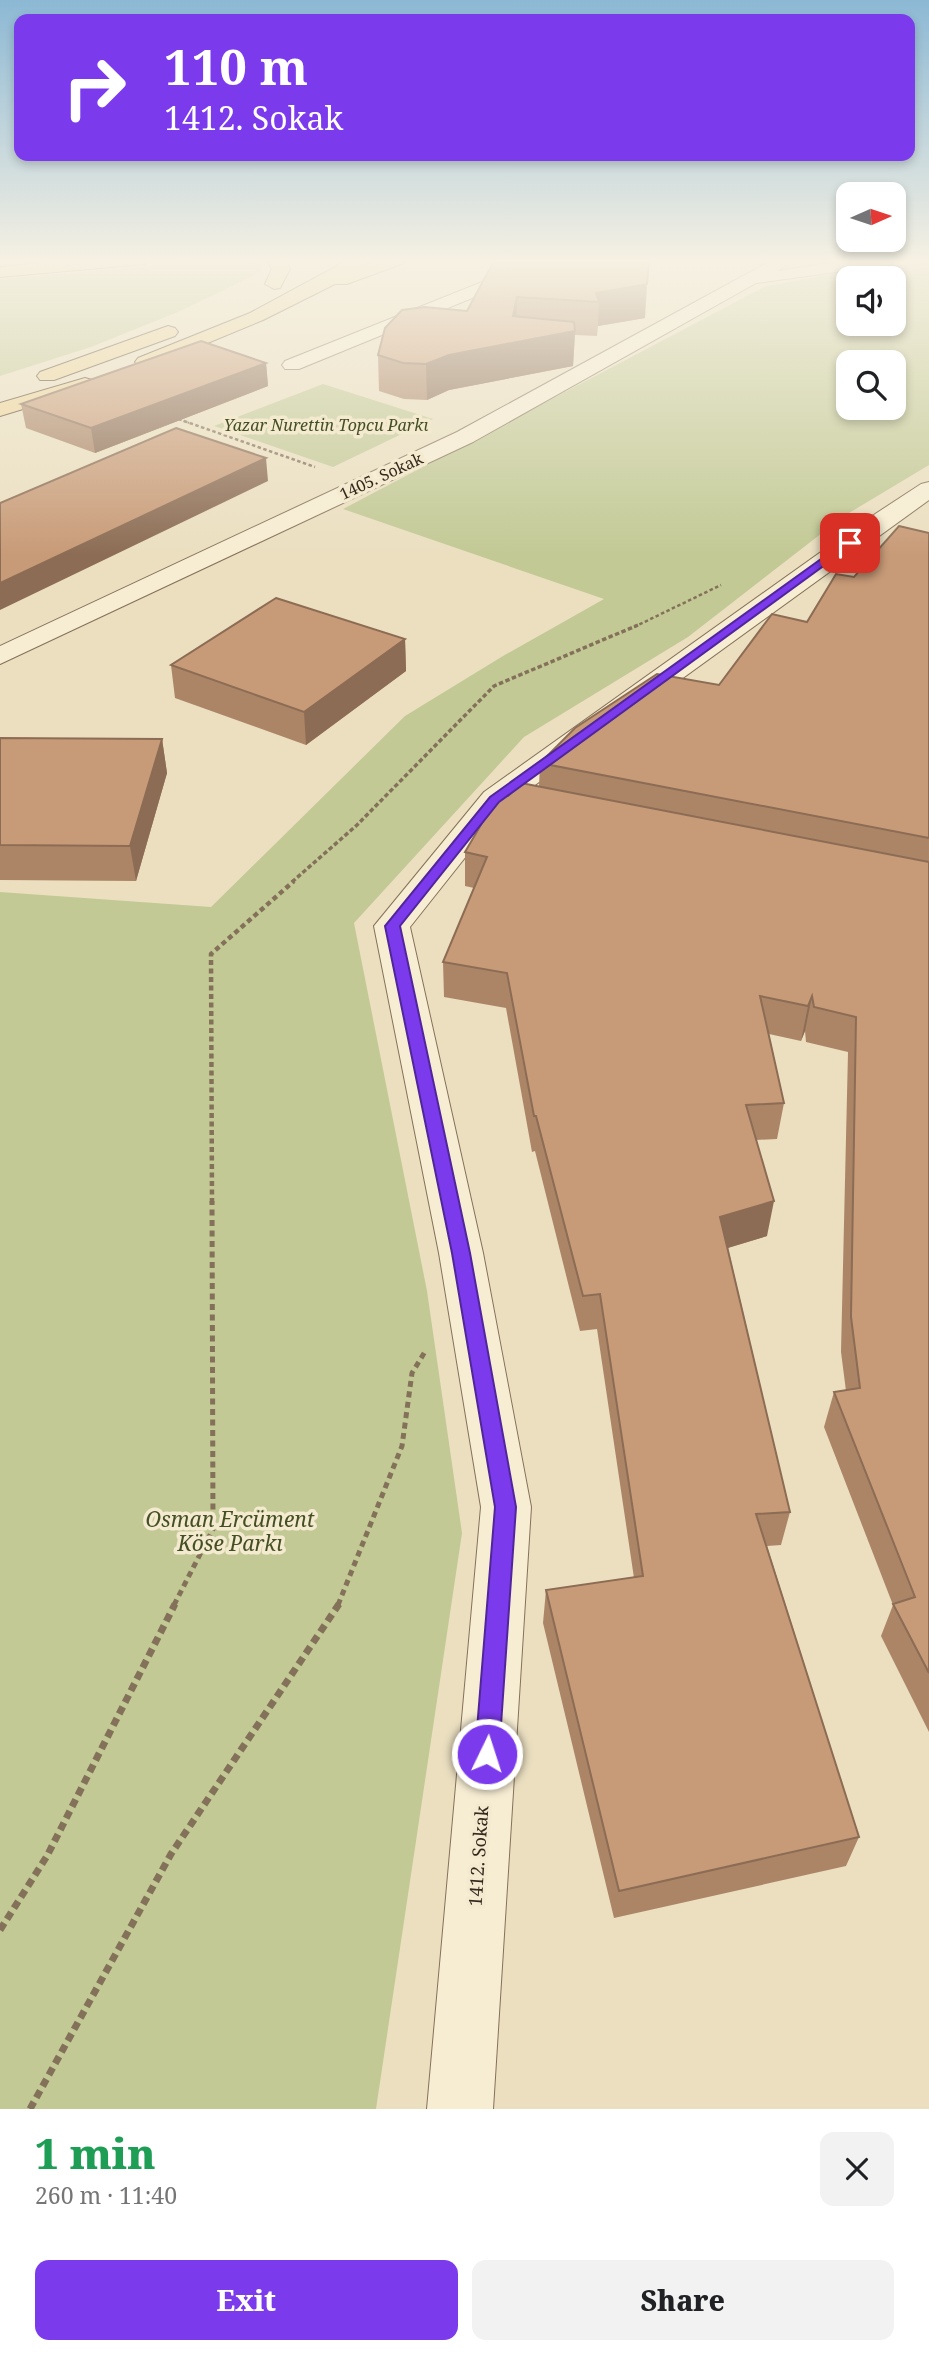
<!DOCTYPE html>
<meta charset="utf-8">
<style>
body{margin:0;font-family:"Noto Serif",serif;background:#f2f2f2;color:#202124;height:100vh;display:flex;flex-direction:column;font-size:26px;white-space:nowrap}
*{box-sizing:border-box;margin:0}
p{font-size:23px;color:#757577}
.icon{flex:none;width:38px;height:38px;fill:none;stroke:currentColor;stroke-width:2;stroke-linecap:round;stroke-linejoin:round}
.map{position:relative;height:2109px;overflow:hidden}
.side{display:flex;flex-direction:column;background:#fff;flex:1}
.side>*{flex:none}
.banner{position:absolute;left:14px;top:14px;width:901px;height:147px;border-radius:14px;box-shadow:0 4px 10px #0003;background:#7c3aed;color:#fff;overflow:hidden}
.needle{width:46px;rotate:87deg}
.fabs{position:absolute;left:836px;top:182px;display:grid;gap:14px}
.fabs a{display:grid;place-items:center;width:70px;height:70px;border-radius:14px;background:#fff;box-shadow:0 4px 10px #0003;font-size:35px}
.pin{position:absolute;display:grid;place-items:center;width:60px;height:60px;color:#fff;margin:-30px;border-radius:14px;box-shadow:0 4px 10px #0006}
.me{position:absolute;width:77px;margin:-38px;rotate:4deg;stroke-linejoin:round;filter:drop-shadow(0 0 5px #0008)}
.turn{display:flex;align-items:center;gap:24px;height:147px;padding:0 35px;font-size:32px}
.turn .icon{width:91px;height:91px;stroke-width:2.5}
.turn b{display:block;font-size:49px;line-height:60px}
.round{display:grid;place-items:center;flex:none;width:74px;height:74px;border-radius:14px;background:#f2f2f2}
.summary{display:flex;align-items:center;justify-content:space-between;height:119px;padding:0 35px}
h1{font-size:42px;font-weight:800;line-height:52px;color:#1e9e55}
.primary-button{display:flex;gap:14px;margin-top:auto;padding:14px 35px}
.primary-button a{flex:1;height:80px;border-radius:14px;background:#7c3aed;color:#fff;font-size:28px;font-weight:800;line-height:80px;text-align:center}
.primary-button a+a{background:#f2f2f2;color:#202124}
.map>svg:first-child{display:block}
.green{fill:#c2c995;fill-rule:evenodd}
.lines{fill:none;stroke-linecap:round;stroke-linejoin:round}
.minor-casing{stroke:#847159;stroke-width:2}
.major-casing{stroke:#513f2d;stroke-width:2}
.path-far5{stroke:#847159;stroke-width:2;stroke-dasharray:2.5 2;stroke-linecap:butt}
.path-far4{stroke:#847159;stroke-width:2.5;stroke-dasharray:3.5 2.5;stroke-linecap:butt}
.path-far3{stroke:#847159;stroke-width:3.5;stroke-dasharray:4.5 2.5;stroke-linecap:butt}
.path-far2{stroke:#847159;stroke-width:4.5;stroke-dasharray:5 3.5;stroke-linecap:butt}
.path-far1{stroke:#847159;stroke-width:5;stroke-dasharray:6 4.5;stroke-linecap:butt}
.path{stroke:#847159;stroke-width:7;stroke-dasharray:8 5;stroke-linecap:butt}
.minor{fill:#f7edd3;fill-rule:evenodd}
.major{fill:#eed599;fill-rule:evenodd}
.wall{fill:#ac8567}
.shaded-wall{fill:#8c6c54}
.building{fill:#c89b78;stroke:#8c6c54;stroke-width:2}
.route{fill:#7c3aed;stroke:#51269a;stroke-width:2}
.labels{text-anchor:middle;stroke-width:7;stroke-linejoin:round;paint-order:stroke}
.far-park-label{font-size:16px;font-style:italic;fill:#444f24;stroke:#f3eacf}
.far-street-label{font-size:16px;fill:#34291d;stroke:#f3eacf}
.street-label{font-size:18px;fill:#34291d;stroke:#f3eacf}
.near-park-label{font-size:21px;font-style:italic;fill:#444f24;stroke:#f3eacf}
</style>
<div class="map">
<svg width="929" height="2109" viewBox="0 0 929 2109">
<rect width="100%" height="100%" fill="#ebdfc0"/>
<path class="green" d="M 227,259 L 259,263 L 262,266 L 261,272 L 178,312 L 91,347 L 0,376 L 0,279 Z
M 929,263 L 929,465 L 844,516 L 688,637 L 524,737 L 354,923 L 427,1291 L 462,1533 L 376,2109 L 0,2109 L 0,892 L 211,907 L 405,716 L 503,656 L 604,599 L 343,509 L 766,286 L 889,264 ZM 849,278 L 894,278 L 894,324 L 849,324 ZM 849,362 L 894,362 L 894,408 L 849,408 Z
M 323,384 L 433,419 L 333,467 L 214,426 Z"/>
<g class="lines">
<defs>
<path id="minor" d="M 774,259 L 795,259 L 778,271 L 855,259 L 928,259 L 920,264 L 886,265 L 756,283 L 473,442 L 0,664 L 0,646 L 457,432 Z
M 527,264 L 533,265 L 536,269 L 533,273 L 299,369 L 285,369 L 282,365 L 285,361 Z
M 929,482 L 929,500 L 506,806 L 410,927 L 483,1253 L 531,1507 L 493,2109 L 427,2109 L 481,1507 L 439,1253 L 374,926 L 484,792 L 863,522 L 921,484 Z"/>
<path id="major" d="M 83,259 L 153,259 L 145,264 L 0,277 L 0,267 Z
M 266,259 L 286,259 L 290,269 L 280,288 L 274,289 L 265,284 L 272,269 Z
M 350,259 L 371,259 L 365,265 L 381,259 L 406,259 L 404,263 L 347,284 L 335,284 L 263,320 L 152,366 L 138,366 L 135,362 L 138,358 L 250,313 Z
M 168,326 L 175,328 L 178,332 L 175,336 L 54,380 L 40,380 L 37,376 L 40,372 Z
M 85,378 L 92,380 L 95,384 L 92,388 L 0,416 L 0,403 Z"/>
</defs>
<use href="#minor" class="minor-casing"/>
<use href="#major" class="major-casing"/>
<path class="path-far5" d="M 175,418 L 189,423"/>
<path class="path-far4" d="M 184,421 L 315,467
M 634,627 L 721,585"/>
<path class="path-far3" d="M 292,882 L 357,825 L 494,686 L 638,625"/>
<path class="path-far2" d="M 212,1203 L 211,954 L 294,881"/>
<path class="path-far1" d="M 174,1605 L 213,1529 L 212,1201
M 338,1605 L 402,1446 L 412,1373 L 426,1350"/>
<path class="path" d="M 0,1930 L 47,1856 L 175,1604
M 30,2109 L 171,1854 L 339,1604"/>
<use href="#minor" class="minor"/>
<use href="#major" class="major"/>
</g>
<path class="wall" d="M 495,259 L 645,318 L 598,326 L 597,336 L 575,335 L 573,366 L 449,390 L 427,400 L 404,399 L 379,391 L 378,355 L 467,311 Z
M 266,363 L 268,386 L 95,453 L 26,428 L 21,404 Z
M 929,533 L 929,1732 L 881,1636 L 893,1605 L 824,1427 L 834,1392 L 846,1391 L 841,1352 L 848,1052 L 806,1042 L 805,1031 L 801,1041 L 769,1034 L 784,1103 L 777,1139 L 756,1140 L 767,1236 L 728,1248 L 790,1512 L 781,1545 L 767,1546 L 859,1837 L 846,1866 L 614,1918 L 543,1623 L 546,1590 L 634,1578 L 597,1329 L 580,1331 L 535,1151 L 532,1152 L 506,1008 L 444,997 L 443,962 L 474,888 L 465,886 L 465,852 L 508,796 L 539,786 L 540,763 L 719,685 L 807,622 L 854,577 Z
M 405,639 L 406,671 L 306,745 L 175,698 L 171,665 Z
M 0,738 L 162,739 L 167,773 L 136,881 L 0,880 Z"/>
<path class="shaded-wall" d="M 647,284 L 645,318 L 598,326 L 599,302 L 596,293 Z
M 517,297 L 516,331 L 575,331 L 573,366 L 449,390 L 427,400 L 426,364 Z
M 266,363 L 268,386 L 95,453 L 91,428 Z
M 266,458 L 268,481 L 0,610 L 0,583 Z
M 405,639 L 406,671 L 306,745 L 304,712 Z
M 162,739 L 167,773 L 136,881 L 130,846 Z
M 812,996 L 805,1031 L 801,1041 L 808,1006 Z
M 774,1201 L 767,1236 L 714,1252 L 720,1217 Z"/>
<path class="building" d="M 495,259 L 649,259 L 647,284 L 596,293 L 599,302 L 517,297 L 513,316 L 574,322 L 575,331 L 449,355 L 426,364 L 403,363 L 378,355 L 385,328 L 402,310 L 425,307 L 467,311 Z
M 201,341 L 266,363 L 91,428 L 21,404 Z
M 176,428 L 266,458 L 0,583 L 0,503 Z
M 899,526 L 929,533 L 929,838 L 540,763 L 575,728 L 657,674 L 719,685 L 772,614 L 807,622 L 836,574 L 854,577 Z
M 276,598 L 405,639 L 304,712 L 171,665 Z
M 0,738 L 162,739 L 130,846 L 0,845 Z
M 521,783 L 929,862 L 929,1673 L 893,1604 L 915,1597 L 834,1392 L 860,1388 L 851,1317 L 856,1017 L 814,1007 L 812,996 L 808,1006 L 760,996 L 784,1103 L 746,1105 L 774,1201 L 720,1217 L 790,1512 L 756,1514 L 859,1837 L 619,1891 L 546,1590 L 643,1576 L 600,1294 L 583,1296 L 536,1116 L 534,1116 L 507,973 L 443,962 L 487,857 L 465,852 L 499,794 L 508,796 Z"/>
<linearGradient id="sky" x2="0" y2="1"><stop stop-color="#8cb8d4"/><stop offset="0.47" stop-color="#f6f1e3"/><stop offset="1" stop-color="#f6f1e3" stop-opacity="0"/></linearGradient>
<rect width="929" height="555" fill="url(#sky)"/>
<path class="route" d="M 846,541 L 855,543 L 499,802 L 400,926 L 470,1253 L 516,1507 L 499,1754 L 495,1762 L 487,1765 L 478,1762 L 475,1754 L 495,1507 L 452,1253 L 385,926 L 490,797 Z"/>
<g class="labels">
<g class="far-park-label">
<text x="326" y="431">Yazar Nurettin Topcu Parkı</text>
</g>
<g class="far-street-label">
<text transform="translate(381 476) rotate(-25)" y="6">1405. Sokak</text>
</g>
<g class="street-label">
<text transform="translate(479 1856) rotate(-86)" y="6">1412. Sokak</text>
</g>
<g class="near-park-label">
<text x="230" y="1527">Osman Ercüment<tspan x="230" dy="24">Köse Parkı</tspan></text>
</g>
</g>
</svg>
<div class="fabs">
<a><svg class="needle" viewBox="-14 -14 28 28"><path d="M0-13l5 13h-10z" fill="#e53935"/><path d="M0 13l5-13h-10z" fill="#757577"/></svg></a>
<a><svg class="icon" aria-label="sound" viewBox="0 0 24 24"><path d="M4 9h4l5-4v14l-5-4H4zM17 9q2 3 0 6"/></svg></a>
<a><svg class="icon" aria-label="search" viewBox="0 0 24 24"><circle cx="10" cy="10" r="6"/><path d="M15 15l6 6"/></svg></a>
</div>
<div class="pin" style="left:850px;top:543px;background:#d93025"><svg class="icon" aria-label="arrive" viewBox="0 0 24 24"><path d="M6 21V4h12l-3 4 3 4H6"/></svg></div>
<svg class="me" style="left:487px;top:1754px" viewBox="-20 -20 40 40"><circle r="17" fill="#7c3aed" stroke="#fff" stroke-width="3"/><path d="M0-11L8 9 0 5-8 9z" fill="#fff"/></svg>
<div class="banner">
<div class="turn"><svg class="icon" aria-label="right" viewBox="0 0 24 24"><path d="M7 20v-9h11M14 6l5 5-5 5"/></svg><div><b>110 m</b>1412. Sokak</div></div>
</div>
</div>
<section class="side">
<div class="summary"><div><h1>1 min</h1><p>260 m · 11:40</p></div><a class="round"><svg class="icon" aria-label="close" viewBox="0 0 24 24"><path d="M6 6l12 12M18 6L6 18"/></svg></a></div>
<div class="primary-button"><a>Exit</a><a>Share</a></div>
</section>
